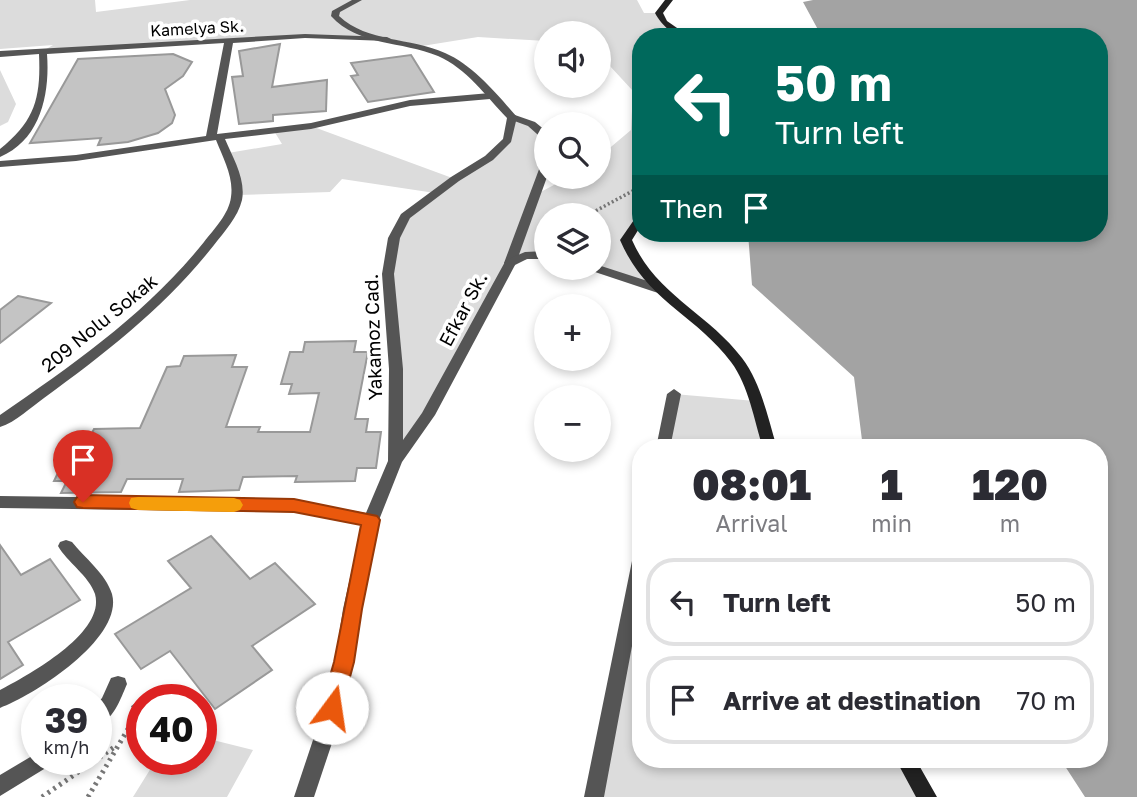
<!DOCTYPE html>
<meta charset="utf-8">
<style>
body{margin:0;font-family:"Golos Text",sans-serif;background:#f7f7f7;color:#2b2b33;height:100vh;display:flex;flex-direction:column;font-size:26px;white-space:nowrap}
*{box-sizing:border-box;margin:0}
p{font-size:23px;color:#7c7c81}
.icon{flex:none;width:38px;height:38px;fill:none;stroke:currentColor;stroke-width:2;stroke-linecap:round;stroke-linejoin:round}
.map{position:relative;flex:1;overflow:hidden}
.panel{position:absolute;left:632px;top:439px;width:476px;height:329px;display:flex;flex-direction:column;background:#fff;border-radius:28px;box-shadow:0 4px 10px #0003}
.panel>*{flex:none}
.hud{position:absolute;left:632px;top:28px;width:476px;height:214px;border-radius:28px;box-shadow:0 4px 10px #0003;background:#00695c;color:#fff;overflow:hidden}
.tools{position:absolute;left:534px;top:21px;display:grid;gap:14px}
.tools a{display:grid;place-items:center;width:77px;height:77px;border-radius:50%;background:#fff;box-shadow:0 4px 10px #0003;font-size:35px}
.speed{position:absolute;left:21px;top:684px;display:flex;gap:14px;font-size:35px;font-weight:700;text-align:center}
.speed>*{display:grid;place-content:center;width:91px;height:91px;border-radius:50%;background:#fff;box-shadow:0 4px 10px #0003;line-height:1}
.speed small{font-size:18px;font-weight:400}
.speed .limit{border:10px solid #d22;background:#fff;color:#111}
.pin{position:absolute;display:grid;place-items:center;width:60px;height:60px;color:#fff;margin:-72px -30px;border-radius:50% 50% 50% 0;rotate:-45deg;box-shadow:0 0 7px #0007}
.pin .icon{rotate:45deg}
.me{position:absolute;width:77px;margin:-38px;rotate:14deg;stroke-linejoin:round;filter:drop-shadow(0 0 5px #0008)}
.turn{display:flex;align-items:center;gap:24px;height:147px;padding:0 28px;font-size:32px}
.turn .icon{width:91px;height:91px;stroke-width:2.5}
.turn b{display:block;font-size:49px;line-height:60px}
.then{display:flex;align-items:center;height:66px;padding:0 28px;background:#0003;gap:14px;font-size:26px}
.eta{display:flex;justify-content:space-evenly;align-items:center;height:119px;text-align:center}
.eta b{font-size:42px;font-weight:800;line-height:49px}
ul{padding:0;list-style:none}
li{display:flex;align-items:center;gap:21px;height:88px;margin:0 14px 10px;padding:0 14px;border:4px solid #e1e1e2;border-radius:28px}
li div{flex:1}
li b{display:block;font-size:26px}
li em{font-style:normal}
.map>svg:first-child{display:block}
.green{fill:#dcdcdc}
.water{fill:#a3a3a3}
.building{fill:#c4c4c4;stroke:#999;stroke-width:2}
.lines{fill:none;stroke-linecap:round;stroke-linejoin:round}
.path-far1{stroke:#777;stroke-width:3.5;stroke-dasharray:2 2.5;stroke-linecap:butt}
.path{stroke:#777;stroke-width:5;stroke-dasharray:2.5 4.5;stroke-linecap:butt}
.service{fill:#555;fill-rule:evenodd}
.minor{fill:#555;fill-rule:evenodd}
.tertiary{fill:#555;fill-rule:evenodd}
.secondary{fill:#222;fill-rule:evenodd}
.route{fill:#ea580c;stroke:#983908;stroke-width:2}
.slow{fill:#f59e0b}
.labels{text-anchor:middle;stroke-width:7;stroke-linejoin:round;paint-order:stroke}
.far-street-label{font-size:16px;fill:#000;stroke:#fff}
.street-label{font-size:19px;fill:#000;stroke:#fff}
</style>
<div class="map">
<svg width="1137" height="797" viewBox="0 0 1137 797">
<rect width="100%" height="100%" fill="#fff"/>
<path class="green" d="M 0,0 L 95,0 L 96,12 L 190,0 L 637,0 L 644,13 L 659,13 L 676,31 L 686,37 L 640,37 L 640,219 L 626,240 L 659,289 L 596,268 L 598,268 L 598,215 L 546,215 L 546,255 L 510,263 L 395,461 L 388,274 L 405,216 L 435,193 L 342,179 L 330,192 L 238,195 L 228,153 L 282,144 L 274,131 L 311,126 L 455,179 L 508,140 L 512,117 L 528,121 L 546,139 L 546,164 L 535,195 L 569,177 L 598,177 L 599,157 L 631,130 L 633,91 L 609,65 L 599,60 L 598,33 L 546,33 L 546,41 L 478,37 L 422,46 L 395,40 L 305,36 L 43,51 L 53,45 L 0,49 Z
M 0,70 L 16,104 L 8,122 L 0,126 Z
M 674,394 L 755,401 L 770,448 L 663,448 Z
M 640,561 L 640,760 L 906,760 L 927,797 L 594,797 Z
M 201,737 L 253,750 L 227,797 L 133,797 L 156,760 L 201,760 Z"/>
<path class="water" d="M 813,0 L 1137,0 L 1137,797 L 1085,797 L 1061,760 L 1099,760 L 1099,448 L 863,448 L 854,377 L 752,285 L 748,233 L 1099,233 L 1099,37 L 822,37 L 803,2 Z"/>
<path class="building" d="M 280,44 L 272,87 L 327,80 L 326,111 L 273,115 L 273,121 L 239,124 L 232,77 L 243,76 L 239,51 Z
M 173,54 L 192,62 L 183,76 L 165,89 L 175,115 L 172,123 L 158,133 L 128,142 L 98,145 L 101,138 L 30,143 L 78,59 Z
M 411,55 L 434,92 L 368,102 L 351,76 L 358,75 L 351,63 Z
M 18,296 L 51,303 L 0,343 L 0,310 Z
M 356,341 L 354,352 L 368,352 L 355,419 L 368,419 L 366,432 L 381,432 L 376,468 L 357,468 L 355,481 L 295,482 L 297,476 L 243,477 L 239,490 L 179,492 L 183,479 L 127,479 L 121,492 L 61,493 L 67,481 L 54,481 L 73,442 L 88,441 L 94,429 L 140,428 L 167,367 L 180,366 L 184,356 L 236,355 L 232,367 L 247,367 L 226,427 L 260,427 L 258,432 L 310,432 L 319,393 L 289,394 L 292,384 L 281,384 L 290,352 L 303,352 L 305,342 Z
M 211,536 L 250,579 L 275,563 L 315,604 L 252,646 L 272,670 L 215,709 L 170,651 L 141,669 L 115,634 L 191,588 L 168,561 Z
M 0,545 L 21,575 L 50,559 L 80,600 L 8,642 L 23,665 L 0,679 Z"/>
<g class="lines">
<path class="path-far1" d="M 588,215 L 640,187"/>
<path class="path" d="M 42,797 L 116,746
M 88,797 L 138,712 L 131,702"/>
<path class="service" d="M 66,540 L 72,542 C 84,557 106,574 112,594 C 124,638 35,695 0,708 L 0,690 C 28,675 106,633 95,594 C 89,576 67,562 58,546 L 60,542 Z
M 118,676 L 125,678 L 127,684 C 120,700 114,720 96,726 L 96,705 L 102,698 L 111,678 Z
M 37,753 L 37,760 L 52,760 L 49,766 L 0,796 L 0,775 Z"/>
<path class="minor" d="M 305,34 L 387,37 L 391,39 L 387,41 L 305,38 L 233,43 L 217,134 L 311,123 L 410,100 L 490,93 L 495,96 L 490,99 L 410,106 L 311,129 L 225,139 C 233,158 246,179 242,200 C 238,217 224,232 214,245 C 166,306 106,353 44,398 C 31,407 16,422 0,427 L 0,415 C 74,364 147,313 204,242 C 214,229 229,214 231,197 C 234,177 223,158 216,140 L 76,161 L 0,167 L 0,161 L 76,155 L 206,136 L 224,43 L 47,54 C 50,93 41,140 0,157 L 0,149 C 35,121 41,98 39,54 L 0,57 L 0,51 Z
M 512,114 L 535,122 L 546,131 L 546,142 L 528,126 L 509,119 L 509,115 Z
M 546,161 L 547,177 L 516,263 L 514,266 L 506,266 L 504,263 L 541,164 Z
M 674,389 L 681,394 L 670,448 L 656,448 L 667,394 Z
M 0,496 L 294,500 L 371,514 L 377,516 L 379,520 L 377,524 L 371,526 L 294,512 L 0,508 Z
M 640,555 L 640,603 L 604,797 L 584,797 L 632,561 L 634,556 Z"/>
<path class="tertiary" d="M 352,0 L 362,0 L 340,12 L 339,16 C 368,43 410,37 445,53 C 473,65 497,94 517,117 L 511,142 L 493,160 L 459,181 L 410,218 L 400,238 L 394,274 L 403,369 L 403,440 L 422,413 L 506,260 L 525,252 L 546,251 L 546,259 L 527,259 L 515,265 L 435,415 L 402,462 L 379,520 L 361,609 L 353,661 L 336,731 L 314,797 L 294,797 L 316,731 L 335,661 L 343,609 L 363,520 L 388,461 L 389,369 L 382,274 L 388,238 L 401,214 L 451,177 L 485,156 L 503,139 L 507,118 C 486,96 466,68 438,56 C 402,41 358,46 331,16 L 332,11 Z
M 598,265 L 663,286 L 665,289 L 659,293 L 655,292 L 592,271 L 590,268 L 598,268 Z"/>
<path class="secondary" d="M 665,0 L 673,0 L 663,13 L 667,21 L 690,37 C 674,37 662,26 655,13 Z
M 640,216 L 640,227 L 632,240 C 656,295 707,312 742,358 C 761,383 768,418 777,448 L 763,448 C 754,420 749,386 731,362 C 695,314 646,301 620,240 L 636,217 Z
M 896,760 L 916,760 L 937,797 L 916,797 Z"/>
</g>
<path class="route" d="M 83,495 L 294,499 L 377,516 L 380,520 L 362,609 L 354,662 L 340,714 L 332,717 L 325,714 L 321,708 L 334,662 L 361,525 L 294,512 L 83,508 L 77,507 L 74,502 L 77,497 Z"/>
<path class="slow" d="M 138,497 L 234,498 L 240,500 L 243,505 L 240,510 L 234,512 L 138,510 L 131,508 L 129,503 L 131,498 Z"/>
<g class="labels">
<g class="far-street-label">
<text transform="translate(197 28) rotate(-3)" y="6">Kamelya Sk.</text>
</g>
<g class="street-label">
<text transform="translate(463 309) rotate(-62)" y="7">Efkar Sk.</text>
<text transform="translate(99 323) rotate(-39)" y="7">209 Nolu Sokak</text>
<text transform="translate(373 337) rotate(-92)" y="7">Yakamoz Cad.</text>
</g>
</g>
</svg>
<div class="tools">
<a><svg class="icon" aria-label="sound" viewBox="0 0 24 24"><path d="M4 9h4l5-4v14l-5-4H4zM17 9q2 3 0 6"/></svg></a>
<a><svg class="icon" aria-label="search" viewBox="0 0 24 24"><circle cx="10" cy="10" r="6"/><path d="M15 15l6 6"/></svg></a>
<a><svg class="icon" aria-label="layers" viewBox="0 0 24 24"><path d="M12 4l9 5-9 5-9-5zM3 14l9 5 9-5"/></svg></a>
<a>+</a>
<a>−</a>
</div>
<div class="speed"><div>39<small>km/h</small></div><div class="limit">40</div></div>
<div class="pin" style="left:83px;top:502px;background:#d93025"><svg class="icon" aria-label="arrive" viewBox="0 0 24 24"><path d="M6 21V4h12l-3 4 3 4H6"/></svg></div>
<svg class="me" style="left:332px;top:708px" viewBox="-20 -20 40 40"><circle r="19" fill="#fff"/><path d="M0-13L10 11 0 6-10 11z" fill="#ea580c"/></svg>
<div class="hud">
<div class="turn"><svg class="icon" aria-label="left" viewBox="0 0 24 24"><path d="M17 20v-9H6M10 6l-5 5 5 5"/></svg><div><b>50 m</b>Turn left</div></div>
<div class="then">Then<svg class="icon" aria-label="arrive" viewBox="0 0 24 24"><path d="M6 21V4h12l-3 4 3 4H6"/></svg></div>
</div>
<section class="panel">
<div class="eta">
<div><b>08:01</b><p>Arrival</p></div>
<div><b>1</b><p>min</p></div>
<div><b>120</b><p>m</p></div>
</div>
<ul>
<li><svg class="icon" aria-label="left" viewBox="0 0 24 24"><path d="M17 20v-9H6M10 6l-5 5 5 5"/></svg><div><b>Turn left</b></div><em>50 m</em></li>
<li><svg class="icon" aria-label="arrive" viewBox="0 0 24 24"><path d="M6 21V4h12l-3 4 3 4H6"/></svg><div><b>Arrive at destination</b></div><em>70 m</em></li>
</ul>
</section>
</div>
